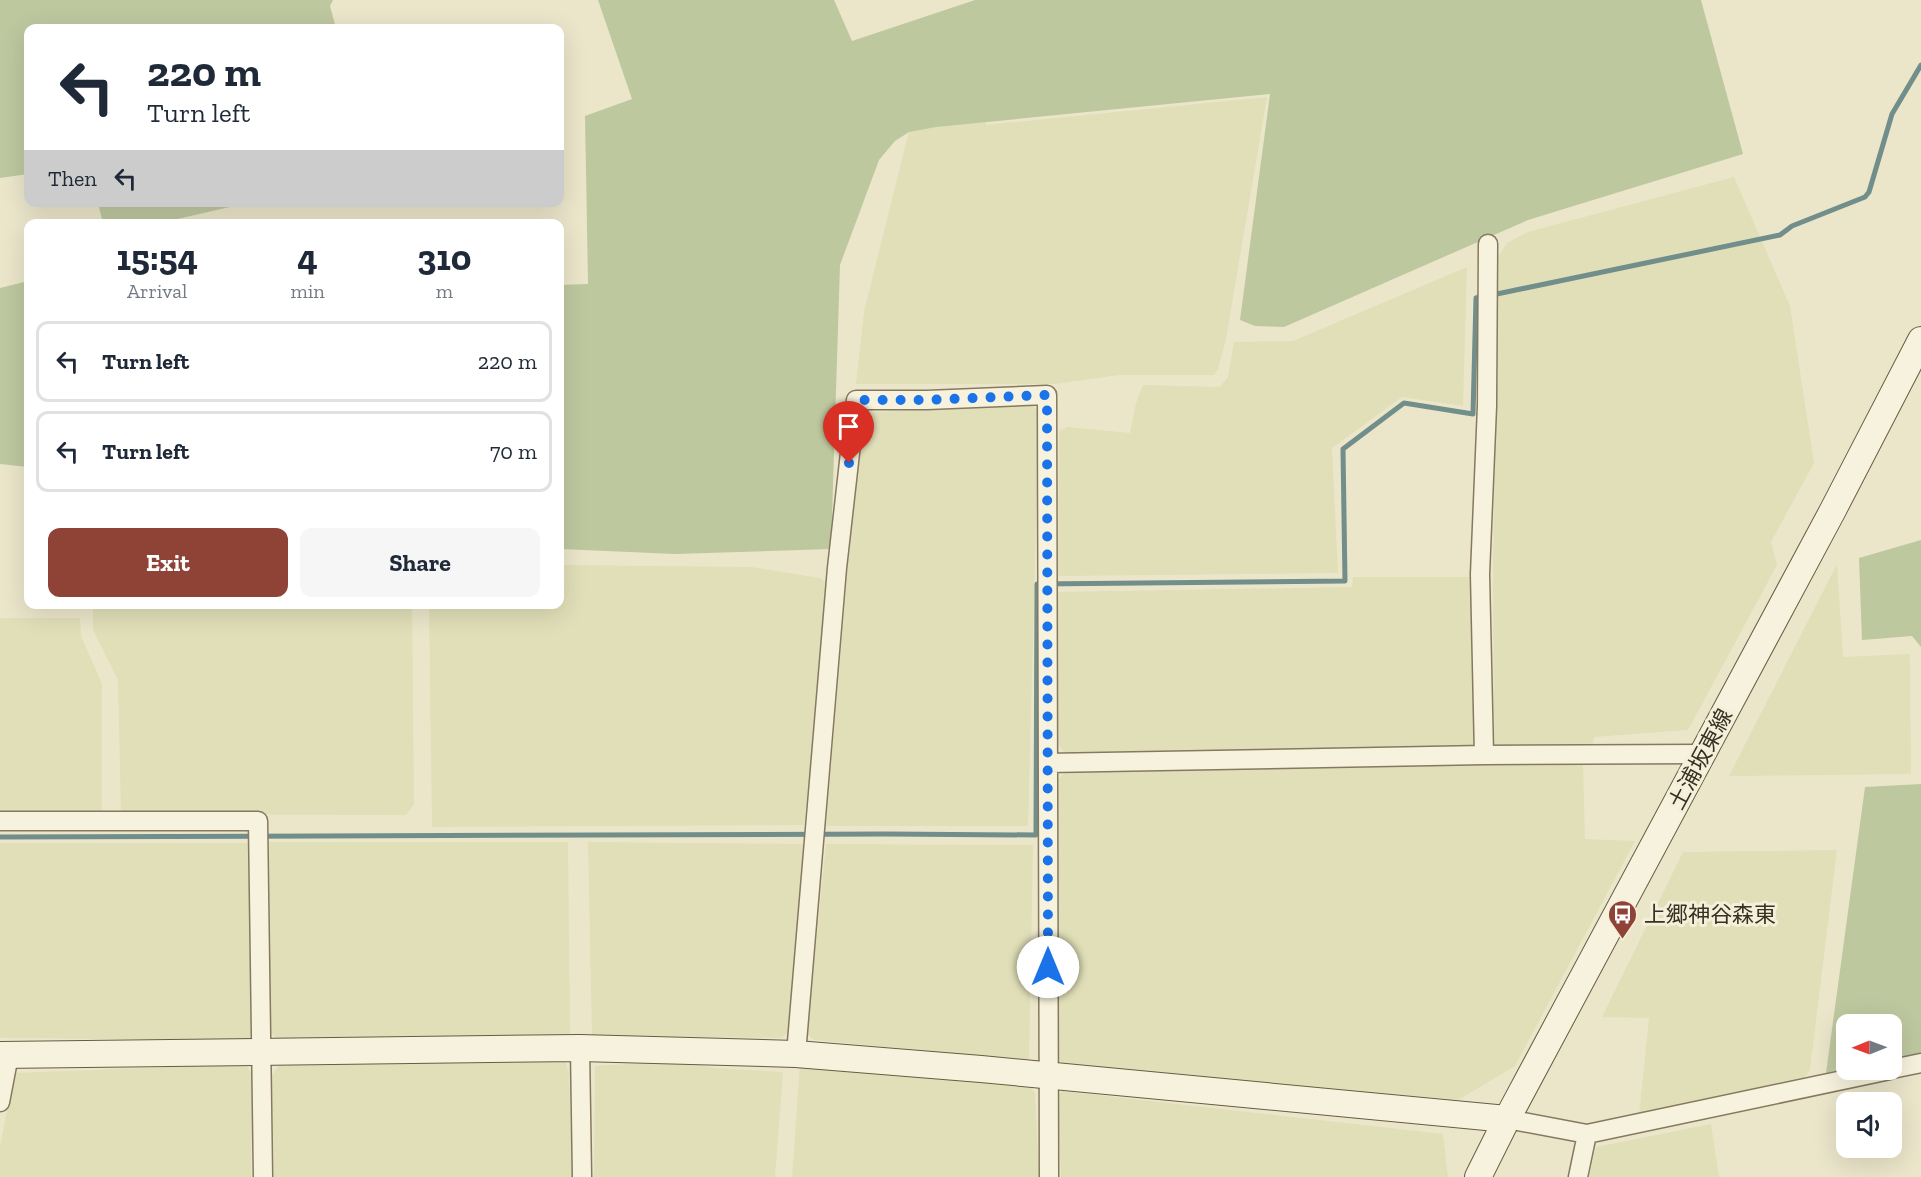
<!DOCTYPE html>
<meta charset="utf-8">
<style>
body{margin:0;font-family:"Zilla Slab","Noto Sans JP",serif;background:#f6f6f7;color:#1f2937;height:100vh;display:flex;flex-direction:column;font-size:22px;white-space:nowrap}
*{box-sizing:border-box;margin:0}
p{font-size:20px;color:#747a83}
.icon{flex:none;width:33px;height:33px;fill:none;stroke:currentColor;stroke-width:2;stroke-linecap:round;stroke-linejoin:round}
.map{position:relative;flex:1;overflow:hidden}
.panel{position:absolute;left:24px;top:219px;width:540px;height:390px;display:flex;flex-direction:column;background:#fff;border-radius:12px;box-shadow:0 6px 24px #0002}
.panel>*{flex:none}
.hud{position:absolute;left:24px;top:24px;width:540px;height:183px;border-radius:12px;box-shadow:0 6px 24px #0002;background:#fff;color:#1f2937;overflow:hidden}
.needle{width:39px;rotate:269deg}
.tools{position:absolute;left:1836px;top:1014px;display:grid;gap:12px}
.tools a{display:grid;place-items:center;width:66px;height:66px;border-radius:12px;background:#fff;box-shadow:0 6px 24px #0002;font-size:30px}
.pin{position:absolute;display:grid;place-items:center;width:51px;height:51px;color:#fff;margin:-62px -26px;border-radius:50% 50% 50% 0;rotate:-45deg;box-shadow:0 0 6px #0007}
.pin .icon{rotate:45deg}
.me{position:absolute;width:66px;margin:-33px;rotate:0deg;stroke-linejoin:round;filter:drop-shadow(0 0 4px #0008)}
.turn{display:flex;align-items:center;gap:21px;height:126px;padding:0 24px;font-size:27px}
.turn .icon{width:78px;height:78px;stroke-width:2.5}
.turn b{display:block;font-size:42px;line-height:51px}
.then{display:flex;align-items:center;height:57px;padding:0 24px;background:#0003;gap:12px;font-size:22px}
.eta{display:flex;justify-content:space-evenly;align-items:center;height:102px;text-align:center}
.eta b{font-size:36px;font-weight:800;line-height:42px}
.action{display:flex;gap:12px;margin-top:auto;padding:12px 24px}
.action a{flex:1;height:69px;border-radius:12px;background:#8f4236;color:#fff;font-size:24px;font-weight:800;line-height:69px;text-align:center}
.action a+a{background:#f6f6f7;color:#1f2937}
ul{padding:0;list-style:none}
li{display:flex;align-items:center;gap:18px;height:81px;margin:0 12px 9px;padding:0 12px;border:3px solid #e0e1e3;border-radius:12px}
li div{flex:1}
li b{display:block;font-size:22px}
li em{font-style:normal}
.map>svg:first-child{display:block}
.farmland{fill:#e0dfb8}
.green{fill:#bec89f}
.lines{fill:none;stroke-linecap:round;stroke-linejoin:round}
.stream{stroke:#718e8b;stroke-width:5}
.street-casing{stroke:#867960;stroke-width:21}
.secondary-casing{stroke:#685b43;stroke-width:28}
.street{stroke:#f6f2dd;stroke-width:18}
.secondary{stroke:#f6f2dd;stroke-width:26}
.route{stroke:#1a73e8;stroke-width:10;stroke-dasharray:0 18}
.labels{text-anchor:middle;stroke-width:6;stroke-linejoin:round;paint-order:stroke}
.street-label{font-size:22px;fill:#383022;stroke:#f3efd9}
.poi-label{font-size:22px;fill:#383022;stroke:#f3efd9;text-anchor:start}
</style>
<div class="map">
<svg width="1921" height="1177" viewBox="0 0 1921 1177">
<rect width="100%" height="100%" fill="#ebe6ca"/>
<path class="farmland" d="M 986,78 L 986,125 L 1267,97 L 1226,339 L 1218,369 L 1214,375 L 1119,375 L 1055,384 L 856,384 L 864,312 L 919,91 Z
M 1734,177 L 1790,306 L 1814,463 L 1771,542 L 1777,565 L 1688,730 L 1594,737 L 1592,747 L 1494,748 L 1493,568 L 1498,257 L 1507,243 L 1528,232 Z
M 1467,267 L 1463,406 L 1402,397 L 1332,448 L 1338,573 L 1058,576 L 1059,431 L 1068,427 L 1130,433 L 1136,403 L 1143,385 L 1220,387 L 1228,377 L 1234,342 L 1293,341 Z
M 1031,404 L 1039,412 L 1028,826 L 826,826 L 861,413 Z
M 1837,564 L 1843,657 L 1910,654 L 1911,774 L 1729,776 Z
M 560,565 L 751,567 L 820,578 L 830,585 L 804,825 L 432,827 L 429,605 L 560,604 Z
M 1353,577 L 1471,577 L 1474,742 L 1469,750 L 1064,752 L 1054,739 L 1058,592 L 1352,587 Z
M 93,605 L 412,605 L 414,804 L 406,815 L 121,814 L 118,680 L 93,630 Z
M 0,618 L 80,618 L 81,636 L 102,684 L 102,813 L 0,813 Z
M 1583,763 L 1585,839 L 1635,841 L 1515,1066 L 1458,1100 L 1065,1065 L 1057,1059 L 1056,781 L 1065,773 Z
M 269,842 L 568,842 L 570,1037 L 561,1050 L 569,1072 L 572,1177 L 274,1177 L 272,1076 L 280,1063 L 539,1047 L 276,1038 L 270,1031 Z
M 588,842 L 804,844 L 792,1027 L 782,1038 L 592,1036 Z
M 0,843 L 250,843 L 255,1031 L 247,1040 L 0,1038 Z
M 826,844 L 1033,845 L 1029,1061 L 814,1040 L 807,1034 Z
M 1837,850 L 1810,1070 L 1802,1080 L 1639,1116 L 1649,1018 L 1602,1017 L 1683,852 Z
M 676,1061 L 715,1068 L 783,1072 L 775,1177 L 594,1177 L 595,1066 Z
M 246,1064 L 252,1075 L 251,1177 L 0,1177 L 0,1147 L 14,1073 Z
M 800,1064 L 1029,1086 L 1035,1093 L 1039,1177 L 792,1177 Z
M 1062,1091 L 1443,1134 L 1448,1177 L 1061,1177 L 1058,1095 Z
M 1711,1124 L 1719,1177 L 1589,1177 L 1596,1147 Z"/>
<path class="green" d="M 0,0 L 333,0 L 330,6 L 336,28 L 28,28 L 28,174 L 0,178 Z
M 598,0 L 834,0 L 852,41 L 975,0 L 1701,0 L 1743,154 L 1528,220 L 1284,327 L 1255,326 L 1240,320 L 1270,94 L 936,127 L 909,132 L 895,141 L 879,160 L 840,265 L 831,549 L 675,554 L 560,549 L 560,285 L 588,284 L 585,116 L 632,99 Z
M 98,203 L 98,202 L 247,203 L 160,223 L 103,223 Z
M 28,281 L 28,467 L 0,464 L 0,288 Z
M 1921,540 L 1921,647 L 1912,636 L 1862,640 L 1859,558 Z
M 1921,784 L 1921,1053 L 1892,1059 L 1892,1024 L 1846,1024 L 1846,1068 L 1826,1073 L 1865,787 Z"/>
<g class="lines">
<path class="stream" d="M 1492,295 L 1780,235 L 1792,226 L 1865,197 L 1869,192 L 1892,114 L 1921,65
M 0,837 L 886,834 L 1036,835 L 1037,584 L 1345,581 L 1343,449 L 1404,403 L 1473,414 L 1476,298 L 1483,296"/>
<defs>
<path id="street" d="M 1484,755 L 1480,574 L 1487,406 L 1488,244
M 1048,763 L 1484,755 L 1702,754
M 0,821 L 258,821 L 263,1177
M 580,1048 L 582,1177
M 796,1054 L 837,568 L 856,400 L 927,400 L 1047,395 L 1049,1177
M 1892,1069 L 1921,1063
M 0,1102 L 9,1055
M 1507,1119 L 1587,1134 L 1890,1070
M 1578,1177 L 1587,1134"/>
<path id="secondary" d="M 0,1055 L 580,1048 L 796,1054 L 981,1069 L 1507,1119
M 1478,1177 L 1507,1119 L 1833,510 L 1921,340"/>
</defs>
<use href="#street" class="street-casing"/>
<use href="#secondary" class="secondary-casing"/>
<use href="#street" class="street"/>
<use href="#secondary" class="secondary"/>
</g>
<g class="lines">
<path class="route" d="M 849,463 L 856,400 L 927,400 L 1047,395 L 1048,967"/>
</g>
<defs>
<symbol id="bus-pin" viewBox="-11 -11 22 30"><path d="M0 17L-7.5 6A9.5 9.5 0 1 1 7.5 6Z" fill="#8f4236" stroke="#f3efd9"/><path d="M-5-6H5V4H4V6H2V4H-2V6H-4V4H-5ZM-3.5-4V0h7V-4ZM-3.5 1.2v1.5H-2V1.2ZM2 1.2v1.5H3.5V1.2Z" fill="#fff"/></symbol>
</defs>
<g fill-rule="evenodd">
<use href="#bus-pin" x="1606" y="898" width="33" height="45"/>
</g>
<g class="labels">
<g class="street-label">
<text transform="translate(1700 759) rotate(-62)" y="8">土浦坂東線</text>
</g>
<g class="poi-label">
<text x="1644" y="922">上郷神谷森東</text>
</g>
</g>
</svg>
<div class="tools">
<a><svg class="needle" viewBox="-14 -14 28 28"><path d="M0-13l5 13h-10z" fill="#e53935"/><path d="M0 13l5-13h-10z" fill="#747a83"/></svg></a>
<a><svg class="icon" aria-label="sound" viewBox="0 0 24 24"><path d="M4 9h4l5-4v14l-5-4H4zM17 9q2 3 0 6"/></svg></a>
</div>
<div class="pin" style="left:849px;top:463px;background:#d93025"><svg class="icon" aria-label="arrive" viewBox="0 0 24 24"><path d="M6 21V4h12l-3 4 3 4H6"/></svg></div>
<svg class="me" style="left:1048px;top:967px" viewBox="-20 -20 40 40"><circle r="19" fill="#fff"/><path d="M0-13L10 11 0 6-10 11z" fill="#1a73e8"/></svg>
<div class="hud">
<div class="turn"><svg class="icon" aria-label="left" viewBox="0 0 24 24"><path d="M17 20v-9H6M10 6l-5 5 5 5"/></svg><div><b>220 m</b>Turn left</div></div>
<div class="then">Then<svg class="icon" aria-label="left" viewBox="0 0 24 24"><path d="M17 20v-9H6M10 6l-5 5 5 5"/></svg></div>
</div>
<section class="panel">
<div class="eta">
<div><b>15:54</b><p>Arrival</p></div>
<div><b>4</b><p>min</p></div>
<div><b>310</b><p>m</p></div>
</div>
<ul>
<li><svg class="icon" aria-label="left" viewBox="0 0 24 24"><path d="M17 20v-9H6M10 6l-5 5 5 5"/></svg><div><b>Turn left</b></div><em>220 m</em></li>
<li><svg class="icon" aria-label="left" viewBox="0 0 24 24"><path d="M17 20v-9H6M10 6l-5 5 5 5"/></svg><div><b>Turn left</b></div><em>70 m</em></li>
</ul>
<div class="action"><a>Exit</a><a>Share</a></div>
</section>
</div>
